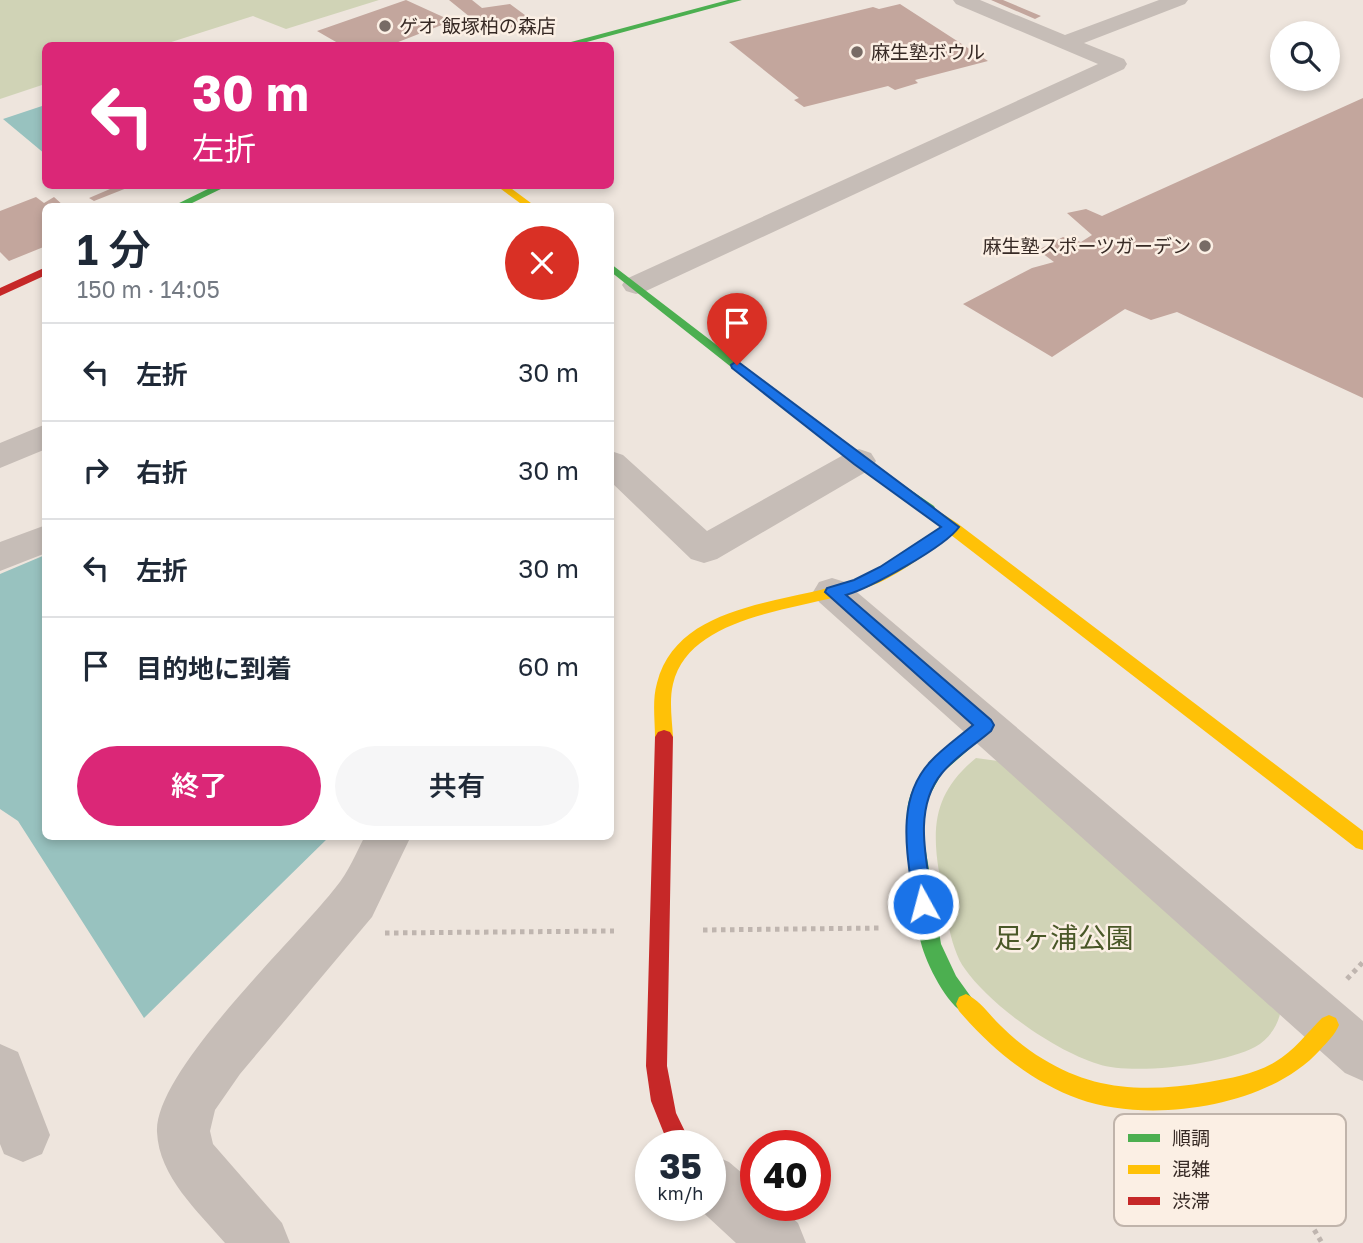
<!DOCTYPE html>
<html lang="ja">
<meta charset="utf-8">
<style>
body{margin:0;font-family:"Golos Text","Noto Sans JP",sans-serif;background:#f6f6f7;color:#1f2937;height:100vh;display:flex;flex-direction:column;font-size:26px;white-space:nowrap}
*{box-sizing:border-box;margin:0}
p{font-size:23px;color:#747a83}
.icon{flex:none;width:38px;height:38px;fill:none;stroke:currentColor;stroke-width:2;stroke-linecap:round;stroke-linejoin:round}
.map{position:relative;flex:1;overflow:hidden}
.sheet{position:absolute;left:42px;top:203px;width:572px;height:637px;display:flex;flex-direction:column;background:#fff;border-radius:10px;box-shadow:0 4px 10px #0003}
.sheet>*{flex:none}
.hud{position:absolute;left:42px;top:42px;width:572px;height:147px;border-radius:10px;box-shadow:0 4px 10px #0003;background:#db2777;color:#fff;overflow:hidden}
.controls{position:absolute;left:1270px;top:21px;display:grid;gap:14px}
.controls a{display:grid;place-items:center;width:70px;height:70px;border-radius:50%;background:#fff;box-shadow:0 4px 10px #0003;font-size:35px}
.speed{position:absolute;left:635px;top:1130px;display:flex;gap:14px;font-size:35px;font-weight:700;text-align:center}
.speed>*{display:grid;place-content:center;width:91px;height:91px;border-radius:50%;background:#fff;box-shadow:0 4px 10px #0003;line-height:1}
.speed small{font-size:18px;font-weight:400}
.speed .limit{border:10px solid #d22;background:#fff;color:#111}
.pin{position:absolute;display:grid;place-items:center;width:60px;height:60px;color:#fff;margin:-72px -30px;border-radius:50% 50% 50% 0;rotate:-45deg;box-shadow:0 0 7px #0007}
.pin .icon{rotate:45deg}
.me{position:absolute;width:77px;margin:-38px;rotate:353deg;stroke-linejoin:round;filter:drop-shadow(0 0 5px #0008)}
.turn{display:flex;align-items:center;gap:24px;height:147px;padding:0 35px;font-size:32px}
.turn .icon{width:91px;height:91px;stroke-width:2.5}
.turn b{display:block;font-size:49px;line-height:60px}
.round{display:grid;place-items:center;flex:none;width:74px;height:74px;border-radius:37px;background:#f6f6f7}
.overview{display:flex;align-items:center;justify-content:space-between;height:119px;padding:0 35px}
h1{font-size:42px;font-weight:600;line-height:52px}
.primary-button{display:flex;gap:14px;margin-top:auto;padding:14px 35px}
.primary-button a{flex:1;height:80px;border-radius:42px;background:#db2777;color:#fff;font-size:28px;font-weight:600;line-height:80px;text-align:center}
.primary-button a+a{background:#f6f6f7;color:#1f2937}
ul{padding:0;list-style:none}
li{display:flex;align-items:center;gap:21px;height:98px;padding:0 35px;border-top:2px solid #e0e1e3}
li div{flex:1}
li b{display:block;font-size:26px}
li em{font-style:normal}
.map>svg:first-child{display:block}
.green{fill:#d0d3b6}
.water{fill:#98c2bf}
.building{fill:#c3a69d}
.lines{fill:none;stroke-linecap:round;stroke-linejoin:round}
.path{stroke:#bfb5af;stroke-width:5;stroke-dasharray:4.5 4.5;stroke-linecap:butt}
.street{fill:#c6bdb7;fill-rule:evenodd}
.fast{fill:#4caf50;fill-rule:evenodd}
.slow{fill:#ffc107;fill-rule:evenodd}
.jam{fill:#c62828;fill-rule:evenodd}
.route{fill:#1a73e8;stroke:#114b97;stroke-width:2}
.poi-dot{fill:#776b65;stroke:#fbefe4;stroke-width:2.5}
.labels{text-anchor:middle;stroke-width:5;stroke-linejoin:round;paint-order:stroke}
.far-poi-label{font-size:19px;fill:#372a25;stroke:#fbefe4;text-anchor:start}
.near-park-label{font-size:28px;fill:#495727;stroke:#fbefe4}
.key{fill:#fbefe4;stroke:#c0b4ab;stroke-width:2}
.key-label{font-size:19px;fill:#372a25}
</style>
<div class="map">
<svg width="1363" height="1243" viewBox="0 0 1363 1243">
<rect width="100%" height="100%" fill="#eee5dd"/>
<path class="green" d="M 0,0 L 379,0 L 286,29 L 253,16 L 162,45 L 46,46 L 45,84 L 0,99 Z
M 976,758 L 998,761 L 1280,1014 C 1277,1027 1268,1040 1255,1047 C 1223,1064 1133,1076 1098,1064 C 1055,1051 991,1006 965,969 C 949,948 944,899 939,872 C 931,823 936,791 976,758 Z"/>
<path class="water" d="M 45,105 L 46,105 L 45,154 L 3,119 Z
M 45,555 L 46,836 L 329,837 L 144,1018 L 18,821 L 0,809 L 0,574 Z"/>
<path class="building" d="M 406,0 L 452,21 L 388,46 L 343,46 L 317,31 Z
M 449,0 L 472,0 L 482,8 L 510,4 L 533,21 L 514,27 L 486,30 Z
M 991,0 L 1003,0 L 1041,16 L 1035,19 Z
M 900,4 L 988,61 L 915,80 L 918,83 L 895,90 L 888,86 L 804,107 L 794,100 L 799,98 L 729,42 L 873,7 L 879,9 Z
M 1363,98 L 1363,398 L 1177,312 L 1151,320 L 1125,309 L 1052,357 L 963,304 L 1032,268 L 1054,262 L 1038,250 L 1063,237 L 1081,242 L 1092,235 L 1067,213 L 1086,209 L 1102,216 Z
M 106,186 L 132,186 L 94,201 L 89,198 L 110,189 Z
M 36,197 L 44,203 L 54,197 L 64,206 L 46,206 L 46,246 L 9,261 L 0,252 L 0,211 Z"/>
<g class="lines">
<path class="path" d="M 703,930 L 883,928
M 385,933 L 614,931
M 1347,979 L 1363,962
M 1255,1129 L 1322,1243"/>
<path class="street" d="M 953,0 L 980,0 L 1065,35 L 1159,0 L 1188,0 L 1185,4 L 1084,43 L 1124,59 L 1127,64 L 1124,69 L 646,291 L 636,294 L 626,291 L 622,285 L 626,279 L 1098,64 L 956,4 Z
M 46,424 L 46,449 L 0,468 L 0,443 Z
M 859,449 L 871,453 L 876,461 L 871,469 L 717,559 L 704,563 L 691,559 L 611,482 L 611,451 L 623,455 L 707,531 L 847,453 Z
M 46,525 L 46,553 L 0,571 L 0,542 Z
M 832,578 L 845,582 L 1363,1021 L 1363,1081 L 1345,1073 L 819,602 L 813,592 L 819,582 Z
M 365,836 L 411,836 L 372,917 L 240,1074 L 215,1110 L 210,1131 L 213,1144 L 282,1223 L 290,1243 L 225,1243 C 198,1211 159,1177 157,1132 C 154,1071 296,939 336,887 C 348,873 356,853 365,836 Z
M 0,1044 L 18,1052 L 50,1135 L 42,1154 L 23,1162 L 4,1154 L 0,1144 Z
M 710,1154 L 729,1162 L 756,1185 L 756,1206 L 779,1206 L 798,1223 L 806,1243 L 736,1243 L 696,1206 L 710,1206 Z"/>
<path class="fast" d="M 728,0 L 742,0 L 572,46 L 556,46 Z
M 214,186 L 227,186 L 186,206 L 173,206 Z
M 611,264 L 864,458 L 934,506 L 936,510 L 934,514 L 924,514 L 854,464 L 611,272 Z
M 985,718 L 991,720 L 994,725 L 991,730 L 942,773 L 927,800 L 923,833 L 941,944 L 956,976 L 976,1004 L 973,1011 L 966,1014 C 947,1006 926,963 921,943 C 913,910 901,831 909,800 C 918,765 954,742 979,720 Z"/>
<path class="slow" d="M 497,186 L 508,186 L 535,206 L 524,206 Z
M 929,505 L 957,523 L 1363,831 L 1363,850 L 1356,848 L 951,535 C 923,556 895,579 860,590 C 804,610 690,613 673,684 C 669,700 672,720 673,737 L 670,742 L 664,744 L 658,742 L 655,737 C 655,720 652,700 657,683 C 678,601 789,604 855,580 C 887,569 914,547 941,527 L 922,510 Z
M 966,994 C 980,1000 990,1016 1001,1026 C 1014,1039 1028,1050 1043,1059 C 1096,1092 1149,1092 1209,1082 C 1231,1078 1255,1074 1275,1062 C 1294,1051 1307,1033 1322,1018 L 1329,1015 L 1336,1018 L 1339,1025 C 1335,1035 1327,1042 1320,1050 C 1268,1108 1149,1124 1079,1099 C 1031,1082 992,1049 959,1011 L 956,1004 L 959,997 Z"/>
<path class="jam" d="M 46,267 L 46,275 L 0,296 L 0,288 Z
M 664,730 L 670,732 L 673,737 L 667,1066 L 676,1113 L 692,1146 L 669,1146 L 651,1101 L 646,1066 L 655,737 L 658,732 Z"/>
</g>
<path class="route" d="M 737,361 L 959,527 C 945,547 870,588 846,595 L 991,720 L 994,725 L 991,731 C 976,744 955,757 942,773 C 912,809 927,862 933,904 L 930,910 L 923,913 L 916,910 L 914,904 C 908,856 894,800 931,761 C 943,748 959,737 973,725 L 825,592 L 827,588 L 854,580 L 880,567 L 941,527 L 854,464 L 732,368 L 731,365 Z"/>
<g class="poi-dot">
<circle cx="385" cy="26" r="7"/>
<circle cx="857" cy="52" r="7"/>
<circle cx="1205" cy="246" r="7"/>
</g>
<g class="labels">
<g class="far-poi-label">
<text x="399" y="33">ゲオ 飯塚柏の森店</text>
<text x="871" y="59">麻生塾ボウル</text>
<text x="1191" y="253" text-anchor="end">麻生塾スポーツガーデン</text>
</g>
<g class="near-park-label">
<text x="1064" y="948">足ヶ浦公園</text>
</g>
</g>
<rect x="1114" y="1114" width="232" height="112" rx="10" class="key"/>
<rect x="1128" y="1134" width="32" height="8" fill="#4caf50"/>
<rect x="1128" y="1165" width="32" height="9" fill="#ffc107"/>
<rect x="1128" y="1197" width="32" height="8" fill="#c62828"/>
<g class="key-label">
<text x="1172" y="1145">順調</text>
<text x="1172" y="1176">混雑</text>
<text x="1172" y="1208">渋滞</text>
</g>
</svg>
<div class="controls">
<a><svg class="icon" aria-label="search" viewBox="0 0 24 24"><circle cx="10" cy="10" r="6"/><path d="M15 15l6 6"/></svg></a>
</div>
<div class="speed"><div>35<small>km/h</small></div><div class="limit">40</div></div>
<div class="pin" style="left:737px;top:365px;background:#d93025"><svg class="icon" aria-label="arrive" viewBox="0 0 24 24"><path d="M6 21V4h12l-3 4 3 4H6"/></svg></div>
<svg class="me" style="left:923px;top:904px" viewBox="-20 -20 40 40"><circle r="17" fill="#1a73e8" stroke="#fff" stroke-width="3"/><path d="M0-11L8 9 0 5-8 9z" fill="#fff"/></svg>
<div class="hud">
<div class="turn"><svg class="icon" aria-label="left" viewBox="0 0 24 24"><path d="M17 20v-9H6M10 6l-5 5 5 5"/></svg><div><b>30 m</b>左折</div></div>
</div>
<section class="sheet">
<div class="overview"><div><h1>1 分</h1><p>150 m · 14:05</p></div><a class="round" style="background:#d93025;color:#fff"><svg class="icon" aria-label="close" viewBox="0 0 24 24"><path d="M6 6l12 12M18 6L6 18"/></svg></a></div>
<ul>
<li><svg class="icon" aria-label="left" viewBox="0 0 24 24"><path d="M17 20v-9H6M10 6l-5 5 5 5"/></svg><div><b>左折</b></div><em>30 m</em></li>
<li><svg class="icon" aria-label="right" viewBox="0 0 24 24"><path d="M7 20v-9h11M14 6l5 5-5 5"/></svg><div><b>右折</b></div><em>30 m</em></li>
<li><svg class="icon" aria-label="left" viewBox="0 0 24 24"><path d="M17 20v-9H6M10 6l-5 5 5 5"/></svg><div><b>左折</b></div><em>30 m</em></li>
<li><svg class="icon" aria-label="arrive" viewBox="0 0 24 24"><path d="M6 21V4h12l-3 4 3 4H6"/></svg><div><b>目的地に到着</b></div><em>60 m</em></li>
</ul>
<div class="primary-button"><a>終了</a><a>共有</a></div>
</section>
</div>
